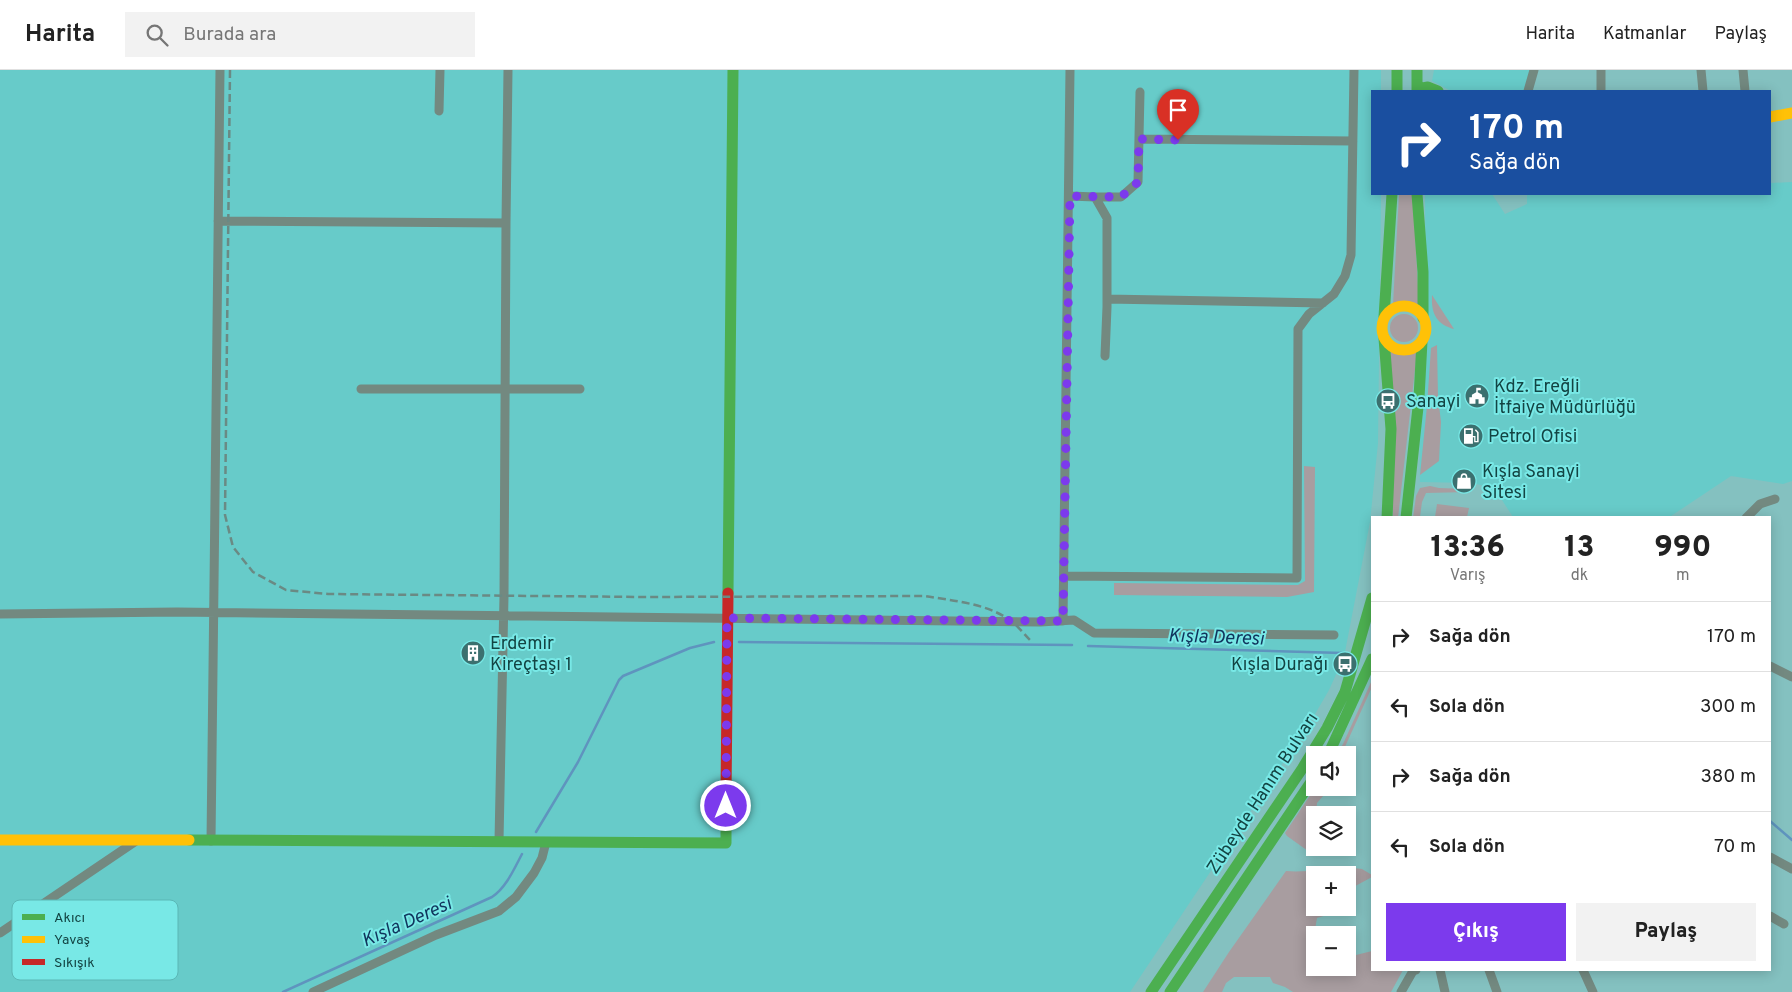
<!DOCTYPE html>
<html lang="tr">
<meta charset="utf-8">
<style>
body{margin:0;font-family:Overpass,sans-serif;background:#f2f2f2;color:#222;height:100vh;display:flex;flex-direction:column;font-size:19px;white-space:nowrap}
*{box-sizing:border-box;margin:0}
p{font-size:16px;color:#767676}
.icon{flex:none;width:28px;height:28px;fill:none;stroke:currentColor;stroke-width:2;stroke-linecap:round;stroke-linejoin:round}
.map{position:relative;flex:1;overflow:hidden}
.panel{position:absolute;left:1371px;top:446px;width:400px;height:455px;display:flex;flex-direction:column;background:#fff;border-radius:0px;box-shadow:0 2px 12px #0003}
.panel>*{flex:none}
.banner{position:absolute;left:1371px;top:20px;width:400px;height:105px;border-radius:0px;box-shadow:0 2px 12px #0003;background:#1a4fa0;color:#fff;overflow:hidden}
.fabs{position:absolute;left:1306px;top:676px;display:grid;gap:10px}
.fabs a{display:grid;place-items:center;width:50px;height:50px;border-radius:0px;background:#fff;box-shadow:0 2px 12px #0003;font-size:25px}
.pin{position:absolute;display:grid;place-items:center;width:42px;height:42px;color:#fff;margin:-51px -21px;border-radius:50% 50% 50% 0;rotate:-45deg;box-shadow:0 0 5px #0007}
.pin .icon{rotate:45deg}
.me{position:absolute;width:55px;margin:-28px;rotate:0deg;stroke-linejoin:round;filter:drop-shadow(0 0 4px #0008)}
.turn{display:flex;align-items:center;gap:18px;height:105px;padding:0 15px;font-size:22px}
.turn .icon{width:65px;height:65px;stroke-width:2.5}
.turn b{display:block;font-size:35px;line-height:42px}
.eta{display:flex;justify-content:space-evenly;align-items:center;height:85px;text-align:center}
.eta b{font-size:30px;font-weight:800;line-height:35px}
.primary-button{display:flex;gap:10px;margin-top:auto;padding:10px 15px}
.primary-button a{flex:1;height:58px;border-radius:0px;background:#7c3aed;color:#fff;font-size:20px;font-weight:800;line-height:58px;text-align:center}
.primary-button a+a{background:#f2f2f2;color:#222}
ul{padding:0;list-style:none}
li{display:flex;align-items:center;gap:15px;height:70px;padding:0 15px;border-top:1px solid #e0e0e0}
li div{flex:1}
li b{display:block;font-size:19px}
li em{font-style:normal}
header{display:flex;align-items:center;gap:30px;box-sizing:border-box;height:70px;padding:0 25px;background:#fff;border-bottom:1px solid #e0e0e0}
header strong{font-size:24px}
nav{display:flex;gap:28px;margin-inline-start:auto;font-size:18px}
.search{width:350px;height:45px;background:#f2f2f2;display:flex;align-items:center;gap:12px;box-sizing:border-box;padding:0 18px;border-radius:0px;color:#767676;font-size:19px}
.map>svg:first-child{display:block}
.built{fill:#67cbc9}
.green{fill:#a89da0}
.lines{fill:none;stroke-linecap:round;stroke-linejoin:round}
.stream{stroke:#5f94be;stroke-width:2.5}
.street{stroke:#738980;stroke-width:9}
.fast{stroke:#4caf50;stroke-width:11}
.slow{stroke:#ffc107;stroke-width:11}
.jam{stroke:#c62828;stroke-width:11}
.rail{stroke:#6a8a84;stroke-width:2.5;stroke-dasharray:8 4;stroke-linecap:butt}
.route{stroke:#7c3aed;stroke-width:9;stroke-dasharray:0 16.2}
.labels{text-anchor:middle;stroke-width:4;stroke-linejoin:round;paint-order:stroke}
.poi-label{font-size:18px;fill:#134443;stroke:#78e8e6;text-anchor:start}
.street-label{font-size:18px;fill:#134443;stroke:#78e8e6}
.water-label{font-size:19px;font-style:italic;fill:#10345c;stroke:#78e8e6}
.key{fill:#78e8e6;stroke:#5ab7b5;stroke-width:1}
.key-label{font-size:14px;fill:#134443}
</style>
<header>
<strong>Harita</strong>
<div class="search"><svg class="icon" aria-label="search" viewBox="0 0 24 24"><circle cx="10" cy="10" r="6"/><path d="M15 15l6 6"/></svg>Burada ara</div>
<nav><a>Harita</a><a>Katmanlar</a><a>Paylaş</a></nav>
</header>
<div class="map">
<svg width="1792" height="922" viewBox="0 0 1792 922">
<rect width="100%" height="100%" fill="#84c1c0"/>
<path class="built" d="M 0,0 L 1381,0 L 1381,21 L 1372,21 L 1372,124 L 1381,124 L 1378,373 L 1370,452 L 1344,587 L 1329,620 L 1311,651 L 1130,922 L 0,922 Z
M 1434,0 L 1530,0 L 1524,21 L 1451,21 L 1432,11 Z
M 1792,112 L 1792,411 L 1783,414 L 1731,406 L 1668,448 L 1513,447 L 1500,427 L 1493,421 L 1484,416 L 1473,413 L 1420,412 L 1419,328 L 1426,259 L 1425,124 L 1492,124 L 1505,144 L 1527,134 L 1527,124 L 1770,124 L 1770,113 Z"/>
<path class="green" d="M 1399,124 L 1413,124 L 1419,236 L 1406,232 L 1393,235 Z
M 1432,225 L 1454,259 C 1436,254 1431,243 1432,225 Z
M1390 258a14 14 0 1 1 28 0a14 14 0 1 1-28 0Z
M 1437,275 L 1438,327 L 1441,352 L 1439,391 L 1420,405 L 1427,336 L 1431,278 Z
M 1390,282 L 1408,284 L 1417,282 L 1398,448 L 1393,447 Z
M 1304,396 L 1315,397 L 1314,522 L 1287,527 L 1114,525 L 1114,513 L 1298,515 L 1305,511 Z
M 1430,416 L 1439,418 L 1468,419 L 1469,422 L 1426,423 L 1422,432 L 1420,447 L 1413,448 L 1416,426 L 1420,418 Z
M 1437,434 L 1469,438 L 1467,447 L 1435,447 Z
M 1372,610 L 1372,617 L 1344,679 L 1344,685 L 1336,685 L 1343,674 Z
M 1315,718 L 1330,718 L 1317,733 L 1315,754 L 1308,781 L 1287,766 L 1285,763 Z
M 1345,797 L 1362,799 L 1372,805 L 1372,807 L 1348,820 L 1348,805 L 1315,805 L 1315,838 L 1331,838 L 1330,844 L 1317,848 L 1309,894 L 1315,893 L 1315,898 L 1348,898 L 1348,887 L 1372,881 L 1372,900 L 1403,900 L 1391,922 L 1293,922 L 1285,917 L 1273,913 L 1270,907 L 1234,907 L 1226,913 L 1222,922 L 1203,922 L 1229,882 L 1286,801 C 1306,803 1325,798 1345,797 Z"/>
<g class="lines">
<path class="stream" d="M 739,572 L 1072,575
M 1088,576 L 1343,583
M 1770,751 L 1792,770
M 536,762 L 578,692 L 619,610 L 623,606 L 690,578 L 714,572
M 283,922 L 492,827 C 506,818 514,799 522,784"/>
<path class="street" d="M 1701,0 L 1703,21
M 1743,0 L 1745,21
M 1528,21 L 1534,0
M 1601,21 L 1601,0
M 439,41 L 440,0
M 1139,69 L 1353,71
M 1070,126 L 1095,127 L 1107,148 L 1107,237 L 1105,286
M 1095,127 L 1121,127 L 1138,112 L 1140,22
M 218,151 L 506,153 L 504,526 L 499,771
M 506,153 L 508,0
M 1107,229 L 1323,233
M 361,319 L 580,319
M 1746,448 L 1760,434 L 1775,429
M 1064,506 L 1297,508 L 1298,259 L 1309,244 L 1334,224 L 1345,206 L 1351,185 L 1354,0
M 0,544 L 177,542 L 1040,552 L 1074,550 L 1094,563 L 1334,565
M 1063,551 L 1070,0
M 1770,596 L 1792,607
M 211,771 L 220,0
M 1770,787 L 1792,799
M 1770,846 L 1784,854
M 0,863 L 136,771
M 1440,900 L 1445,922
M 1489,900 L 1497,922
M 1583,900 L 1593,922
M 313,922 L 436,865 L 499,841 L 516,827 L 534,803 L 542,788 L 546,772
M 1401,922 L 1413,901 L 1416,900"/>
<path class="fast" d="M 1397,0 L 1397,21
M 1417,0 L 1417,21
M 1417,19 L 1428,17 L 1438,21
M 1417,124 L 1423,202 L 1423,248
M 1384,247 L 1392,124
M 1384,268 L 1391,359 L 1387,448
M 1406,448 L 1419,328 L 1422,271
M 728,523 L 733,0
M 1328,685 L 1372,589
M 189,770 L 726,773 L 726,726
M 1151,922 L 1302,699 L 1327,658 L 1345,622 L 1372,528
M 1170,922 L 1315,706"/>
<path class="slow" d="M 1770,47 L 1792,43
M1382 258a22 22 0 1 1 44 0a22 22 0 1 1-44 0Z
M 0,770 L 189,770"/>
<path class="jam" d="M 726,726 L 728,523"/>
<path class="rail" d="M 230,0 L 225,445 L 233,477 L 253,502 L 286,520 L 328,524 L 645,527 L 925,526 C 953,531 987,533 1011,551 C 1018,556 1024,564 1030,570"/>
</g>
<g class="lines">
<path class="route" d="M 726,736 L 727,548 L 1063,551 L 1070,126 L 1121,127 L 1138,112 L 1139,69 L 1178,70"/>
</g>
<defs>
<symbol id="civic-disc" viewBox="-11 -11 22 22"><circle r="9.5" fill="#3b706f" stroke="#78e8e6"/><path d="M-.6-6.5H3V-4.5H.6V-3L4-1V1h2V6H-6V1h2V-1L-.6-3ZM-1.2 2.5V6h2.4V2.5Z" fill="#fff"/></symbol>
<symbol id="bus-disc" viewBox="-11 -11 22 22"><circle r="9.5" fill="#3b706f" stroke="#78e8e6"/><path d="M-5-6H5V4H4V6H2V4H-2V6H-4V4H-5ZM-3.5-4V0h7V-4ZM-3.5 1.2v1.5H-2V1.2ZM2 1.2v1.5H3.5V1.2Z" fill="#fff"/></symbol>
<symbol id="fuel-disc" viewBox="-11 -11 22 22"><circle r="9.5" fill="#3b706f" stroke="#78e8e6"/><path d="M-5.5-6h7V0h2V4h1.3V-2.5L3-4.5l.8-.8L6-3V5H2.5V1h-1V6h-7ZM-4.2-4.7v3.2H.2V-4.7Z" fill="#fff"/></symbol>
<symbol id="shop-disc" viewBox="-11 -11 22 22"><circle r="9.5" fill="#3b706f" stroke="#78e8e6"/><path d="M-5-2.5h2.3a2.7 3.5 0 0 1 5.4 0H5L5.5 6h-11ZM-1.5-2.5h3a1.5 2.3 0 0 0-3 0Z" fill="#fff"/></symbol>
<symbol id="building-disc" viewBox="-11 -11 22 22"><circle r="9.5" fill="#3b706f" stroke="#78e8e6"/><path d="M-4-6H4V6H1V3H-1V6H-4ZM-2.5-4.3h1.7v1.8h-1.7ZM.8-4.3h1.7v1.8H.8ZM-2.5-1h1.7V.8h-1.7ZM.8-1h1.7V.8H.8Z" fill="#fff"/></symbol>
</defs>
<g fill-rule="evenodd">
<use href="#civic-disc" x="1463" y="312" width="28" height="28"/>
<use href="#bus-disc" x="1374" y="317" width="28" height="28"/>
<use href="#fuel-disc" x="1457" y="352" width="28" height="28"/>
<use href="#shop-disc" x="1450" y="397" width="28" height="28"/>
<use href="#building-disc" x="459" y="569" width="28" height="28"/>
<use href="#bus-disc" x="1331" y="580" width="28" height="28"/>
</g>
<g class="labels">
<g class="poi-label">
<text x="1494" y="322">Kdz. Ereğli<tspan x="1494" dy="21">İtfaiye Müdürlüğü</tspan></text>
<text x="1406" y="337">Sanayi</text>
<text x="1488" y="372">Petrol Ofisi</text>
<text x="1482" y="407">Kışla Sanayi<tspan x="1482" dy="21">Sitesi</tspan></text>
<text x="490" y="579">Erdemir<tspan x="490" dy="21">Kireçtaşı 1</tspan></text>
<text x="1328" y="600" text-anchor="end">Kışla Durağı</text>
</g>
<g class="street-label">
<text transform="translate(1262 723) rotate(-57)" y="6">Zübeyde Hanım Bulvarı</text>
</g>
<g class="water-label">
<text transform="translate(1216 566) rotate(2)" y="7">Kışla Deresi</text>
<text transform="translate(406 851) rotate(-24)" y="7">Kışla Deresi</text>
</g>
</g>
<rect x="12" y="830" width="166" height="80" rx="8" class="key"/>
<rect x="22" y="844" width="23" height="6" fill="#4caf50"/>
<rect x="22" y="866" width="23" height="7" fill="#ffc107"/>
<rect x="22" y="889" width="23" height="6" fill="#c62828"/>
<g class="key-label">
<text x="54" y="852">Akıcı</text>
<text x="54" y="874">Yavaş</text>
<text x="54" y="897">Sıkışık</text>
</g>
</svg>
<div class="fabs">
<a><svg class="icon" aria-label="sound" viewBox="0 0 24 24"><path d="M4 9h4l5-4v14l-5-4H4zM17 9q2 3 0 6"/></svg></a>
<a><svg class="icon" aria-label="layers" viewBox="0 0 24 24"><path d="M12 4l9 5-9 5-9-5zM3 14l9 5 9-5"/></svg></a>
<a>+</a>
<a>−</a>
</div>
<div class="pin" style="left:1178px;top:70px;background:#d93025"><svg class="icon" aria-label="arrive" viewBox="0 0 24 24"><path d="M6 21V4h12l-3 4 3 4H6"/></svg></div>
<svg class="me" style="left:726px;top:736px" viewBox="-20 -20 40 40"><circle r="17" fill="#7c3aed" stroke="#fff" stroke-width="3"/><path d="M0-11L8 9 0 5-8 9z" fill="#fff"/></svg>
<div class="banner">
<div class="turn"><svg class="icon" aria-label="right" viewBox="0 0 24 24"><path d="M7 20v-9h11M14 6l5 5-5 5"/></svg><div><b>170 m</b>Sağa dön</div></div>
</div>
<section class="panel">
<div class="eta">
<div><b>13:36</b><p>Varış</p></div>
<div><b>13</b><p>dk</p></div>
<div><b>990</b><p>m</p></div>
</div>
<ul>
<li><svg class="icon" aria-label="right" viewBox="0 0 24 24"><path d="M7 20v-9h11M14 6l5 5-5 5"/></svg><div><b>Sağa dön</b></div><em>170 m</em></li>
<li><svg class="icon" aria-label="left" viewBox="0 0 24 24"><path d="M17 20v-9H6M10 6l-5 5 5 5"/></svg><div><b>Sola dön</b></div><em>300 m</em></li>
<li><svg class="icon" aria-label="right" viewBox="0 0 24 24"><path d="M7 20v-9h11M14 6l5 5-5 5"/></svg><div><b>Sağa dön</b></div><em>380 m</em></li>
<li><svg class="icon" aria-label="left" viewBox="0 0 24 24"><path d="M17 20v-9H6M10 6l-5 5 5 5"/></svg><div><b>Sola dön</b></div><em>70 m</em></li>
</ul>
<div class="primary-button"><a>Çıkış</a><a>Paylaş</a></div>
</section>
</div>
